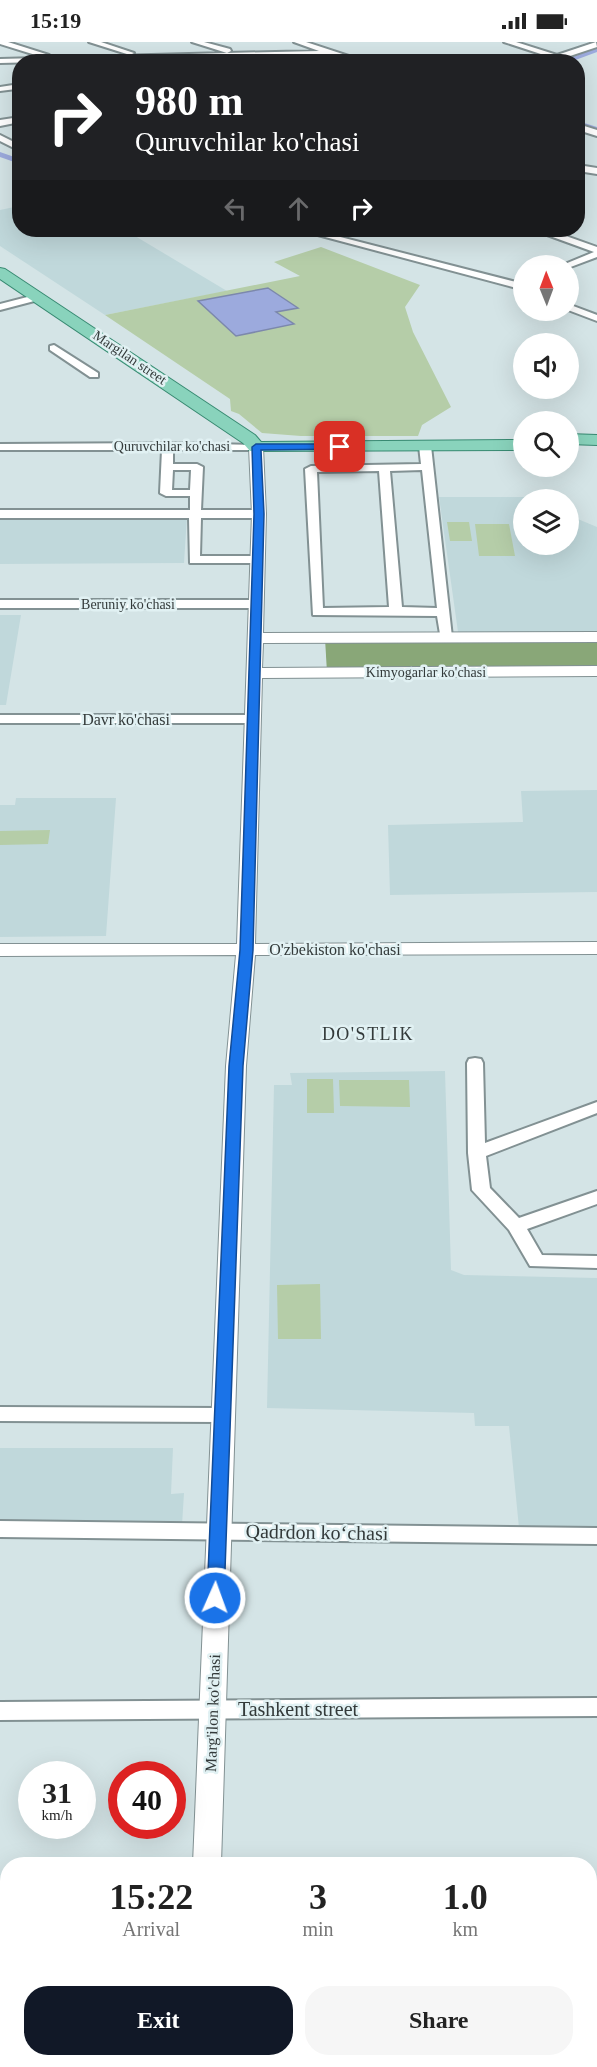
<!DOCTYPE html>
<meta charset="utf-8">
<style>
body{margin:0;font-family:"Times New Roman",serif;background:#f6f6f6;color:#222;height:100vh;display:flex;flex-direction:column;font-size:22px;white-space:nowrap}
*{box-sizing:border-box;margin:0}
p{font-size:20px;color:#767676}
.icon{flex:none;width:33px;height:33px;fill:none;stroke:currentColor;stroke-width:2;stroke-linecap:round;stroke-linejoin:round}
.map{position:relative;flex:1;overflow:hidden}
.sheet{position:absolute;left:0px;top:1815px;width:597px;height:210px;display:flex;flex-direction:column;background:#fff;border-radius:24px 24px 0 0;box-shadow:0 6px 24px #0002}
.sheet>*{flex:none}
.hud{position:absolute;left:12px;top:12px;width:573px;height:183px;border-radius:24px;box-shadow:0 6px 24px #0002;background:#202124;color:#fff;overflow:hidden}
.needle{width:39px;rotate:359deg}
.buttons{position:absolute;left:513px;top:213px;display:grid;gap:12px}
.buttons a{display:grid;place-items:center;width:66px;height:66px;border-radius:50%;background:#fff;box-shadow:0 6px 24px #0002;font-size:30px}
.speed{position:absolute;left:18px;top:1719px;display:flex;gap:12px;font-size:30px;font-weight:700;text-align:center}
.speed>*{display:grid;place-content:center;width:78px;height:78px;border-radius:50%;background:#fff;box-shadow:0 6px 24px #0002;line-height:1}
.speed small{font-size:15px;font-weight:400}
.speed .limit{border:9px solid #d22;background:#fff;color:#111}
.pin{position:absolute;display:grid;place-items:center;width:51px;height:51px;color:#fff;margin:-26px;border-radius:12px;box-shadow:0 3px 9px #0006}
.me{position:absolute;width:66px;margin:-33px;rotate:2deg;stroke-linejoin:round;filter:drop-shadow(0 0 4px #0008)}
.turn{display:flex;align-items:center;gap:21px;height:126px;padding:0 24px;font-size:27px}
.turn .icon{width:78px;height:78px;stroke-width:2.5}
.turn b{display:block;font-size:42px;line-height:51px}
.lanes{display:flex;align-items:center;height:57px;padding:0 24px;background:#0003;justify-content:center;gap:30px;direction:ltr}
.lanes .off{opacity:.35}
.eta{display:flex;justify-content:space-evenly;align-items:center;height:102px;text-align:center}
.eta b{font-size:36px;font-weight:800;line-height:42px}
.action{display:flex;gap:12px;margin-top:auto;padding:12px 24px}
.action a{flex:1;height:69px;border-radius:24px;background:#111827;color:#fff;font-size:24px;font-weight:800;line-height:69px;text-align:center}
.action a+a{background:#f6f6f6;color:#222}
.status{display:flex;justify-content:space-between;align-items:center;height:42px;padding:0 30px;background:#fff;direction:ltr}
.status svg{height:16px;fill:currentColor}
.map>svg:first-child{display:block}
.built{fill:#c0d8db}
.green{fill:#b5cda8}
.forest{fill:#89a778}
.water{fill:#9caadd;stroke:#7c88ac;stroke-width:1.5}
.lines{fill:none;stroke-linecap:round;stroke-linejoin:round}
.canal{fill:#9caadd;fill-rule:evenodd}
.minor-casing{stroke:#829193;stroke-width:4}
.tertiary-casing{stroke:#829193;stroke-width:2}
.primary-casing{stroke:#388a72;stroke-width:2}
.minor{fill:#fff;fill-rule:evenodd}
.tertiary{fill:#fff;fill-rule:evenodd}
.primary{fill:#89d3bc;fill-rule:evenodd}
.route{fill:#1a73e8;stroke:#114b97;stroke-width:1.5}
.labels{text-anchor:middle;stroke-width:5;stroke-linejoin:round;paint-order:stroke}
.far-street-label{font-size:14px;fill:#333a3a;stroke:#e1f1f3}
.street-label{font-size:16px;fill:#333a3a;stroke:#e1f1f3}
.neighbourhood-label{font-size:18px;letter-spacing:1.5px;fill:#333a3a;stroke:#e1f1f3}
.near-street-label{font-size:20px;fill:#333a3a;stroke:#e1f1f3}
</style>
<div class="status"><b>15:19</b><svg viewBox="0 0 49 12"><path d="M0 12V9h3v3zM5 12V6h3v6zM10 12V3h3v9zM15 12V0h3v12zM26 1h20v11H26zM47 4h2v5h-2z"/></svg></div>
<div class="map">
<svg width="597" height="2025" viewBox="0 0 597 2025">
<rect width="100%" height="100%" fill="#d4e4e6"/>
<path class="built" d="M 19,164 L 20,188 L 125,188 L 227,249 L 105,273 L 0,204 L 0,168 Z
M 439,455 L 540,455 L 546,457 L 524,458 L 524,502 L 568,502 L 569,468 L 578,472 L 573,475 L 597,485 L 597,590 L 458,590 Z
M 187,474 L 184,521 L 0,522 L 0,475 Z
M 0,573 L 21,573 L 6,663 L 0,663 Z
M 597,748 L 597,850 L 390,853 L 388,783 L 523,780 L 521,749 Z
M 16,756 L 116,756 L 106,894 L 0,895 L 0,763 L 15,763 Z
M 445,1029 L 451,1228 L 464,1233 L 597,1236 L 597,1484 L 519,1486 L 509,1384 L 475,1384 L 474,1371 L 267,1366 L 274,1043 L 292,1043 L 290,1031 Z
M 0,1406 L 173,1406 L 171,1452 L 184,1451 L 182,1483 L 0,1483 Z"/>
<path class="green" d="M 321,205 L 420,243 L 405,265 L 413,290 L 451,365 L 422,383 L 418,394 L 301,394 L 262,391 L 239,372 L 231,369 L 230,357 L 105,273 L 300,234 L 274,220 Z
M 447,480 L 469,480 L 472,499 L 450,499 Z
M 475,482 L 509,482 L 515,514 L 479,514 Z
M 50,788 L 48,802 L 0,803 L 0,789 Z
M 307,1037 L 333,1037 L 334,1071 L 307,1071 Z
M 339,1038 L 409,1038 L 410,1065 L 340,1064 Z
M 320,1242 L 321,1297 L 278,1297 L 277,1243 Z"/>
<path class="forest" d="M 597,595 L 597,629 L 327,631 L 325,596 Z"/>
<path class="water" d="M 268,246 L 298,266 L 276,270 L 294,282 L 236,294 L 198,259 Z"/>
<g class="lines">
<path class="canal" d="M 597,6 L 597,10 L 570,20 L 559,20 Z
M 578,79 L 597,85 L 597,89 L 578,83 Z
M 0,110 L 20,117 L 20,122 L 0,115 Z"/>
<defs>
<path id="minor" d="M 0,0 L 8,0 L 49,13 L 42,15 L 0,2 Z
M 89,0 L 101,0 L 134,11 L 130,13 Z
M 192,0 L 204,0 L 230,7 L 231,9 L 227,11 L 319,9 L 294,0 L 306,0 L 367,20 L 353,20 L 333,13 L 0,21 L 0,17 L 227,11 Z
M 504,0 L 516,0 L 557,13 L 596,0 L 597,5 L 552,20 L 539,20 L 550,15 Z
M 13,43 L 17,45 L 16,47 L 0,49 L 0,45 Z
M 20,75 L 20,80 L 0,84 L 0,78 Z
M 578,82 L 597,88 L 597,94 L 578,88 Z
M 0,93 L 20,103 L 20,109 L 0,99 Z
M 578,123 L 597,126 L 597,132 L 578,129 Z
M 299,188 L 313,188 L 524,242 L 524,248 Z
M 538,188 L 549,188 L 597,205 L 597,215 L 568,226 L 568,224 L 560,224 L 594,210 L 539,190 Z
M 39,252 L 44,255 L 42,257 L 0,268 L 0,262 Z
M 568,262 L 597,273 L 597,279 L 568,268 Z
M 54,303 L 98,331 L 98,335 L 90,335 L 50,308 L 50,304 Z
M 168,401 L 260,403 L 262,405 L 256,408 L 173,408 L 173,422 L 197,422 L 203,425 L 201,468 L 259,468 L 265,472 L 259,476 L 201,476 L 200,514 L 258,514 L 262,515 L 262,521 L 190,521 L 189,476 L 0,476 L 0,468 L 190,468 L 190,454 L 166,454 L 160,451 L 162,408 L 0,408 L 0,402 ZM 173,428 L 191,428 L 190,448 L 172,448 Z
M 425,401 L 431,404 L 452,595 L 446,599 L 441,598 L 437,574 L 313,573 L 305,427 L 311,424 L 421,422 L 419,404 ZM 422,428 L 437,566 L 402,565 L 390,429 ZM 379,429 L 389,565 L 323,566 L 317,430 Z
M 0,558 L 256,558 L 262,562 L 256,566 L 0,566 Z
M 0,673 L 252,673 L 259,677 L 252,681 L 0,681 Z
M 475,1016 L 481,1017 L 483,1021 L 485,1101 L 597,1060 L 597,1071 L 486,1114 L 490,1146 L 519,1176 L 597,1149 L 597,1162 L 527,1187 L 542,1213 L 597,1214 L 597,1226 L 530,1224 L 509,1188 L 472,1148 L 468,1111 L 467,1021 L 469,1017 Z
M 0,1365 L 221,1366 L 228,1368 L 231,1373 L 228,1378 L 221,1380 L 0,1379 Z
M 0,1479 L 597,1486 L 597,1502 L 0,1495 Z
M 597,1656 L 597,1674 L 0,1678 L 0,1660 Z
M 590,1855 L 597,1855 L 597,1877 L 590,1877 Z
M 0,1951 L 8,1954 L 8,1980 L 0,1977 Z
M 69,2018 L 102,2018 L 106,2025 L 72,2025 Z"/>
<path id="tertiary" d="M 256,401 L 263,405 L 266,472 L 263,591 L 597,590 L 597,600 L 263,601 L 262,626 L 597,624 L 597,634 L 262,636 L 255,902 L 597,900 L 597,912 L 255,913 L 246,1024 L 221,1822 L 193,1822 L 226,1024 L 236,913 L 0,914 L 0,902 L 237,902 L 252,472 L 249,405 Z
M 185,2018 L 215,2018 L 215,2025 L 185,2025 Z"/>
<path id="primary" d="M 0,226 L 5,227 L 255,393 L 261,400 L 524,398 L 524,408 L 250,409 L 243,401 L 0,237 Z
M 568,392 L 597,393 L 597,403 L 568,402 Z"/>
</defs>
<use href="#minor" class="minor-casing"/>
<use href="#tertiary" class="tertiary-casing"/>
<use href="#primary" class="primary-casing"/>
<use href="#minor" class="minor"/>
<use href="#tertiary" class="tertiary"/>
<use href="#primary" class="primary"/>
</g>
<path class="route" d="M 340,402 L 344,403 L 344,407 L 261,408 L 264,472 L 253,908 L 243,1024 L 224,1556 L 222,1561 L 215,1563 L 209,1561 L 207,1556 L 229,1024 L 240,908 L 254,472 L 252,405 L 256,402 Z"/>
<g class="labels">
<g class="far-street-label">
<text transform="translate(130 315) rotate(34)" y="5">Margilan street</text>
<text x="172" y="409">Quruvchilar ko'chasi</text>
<text x="128" y="567">Beruniy ko'chasi</text>
<text x="426" y="635">Kimyogarlar ko'chasi</text>
</g>
<g class="street-label">
<text x="126" y="683">Davr ko'chasi</text>
<text x="335" y="913">O'zbekiston ko'chasi</text>
<text transform="translate(212 1671) rotate(-88)" y="6">Marg'ilon ko'chasi</text>
</g>
<g class="neighbourhood-label">
<text x="368" y="998">DO'STLIK</text>
</g>
<g class="near-street-label">
<text transform="translate(317 1490) rotate(1)" y="7">Qadrdon koʻchasi</text>
<text x="298" y="1674">Tashkent street</text>
</g>
</g>
</svg>
<div class="buttons">
<a><svg class="needle" viewBox="-14 -14 28 28"><path d="M0-13l5 13h-10z" fill="#e53935"/><path d="M0 13l5-13h-10z" fill="#767676"/></svg></a>
<a><svg class="icon" aria-label="sound" viewBox="0 0 24 24"><path d="M4 9h4l5-4v14l-5-4H4zM17 9q2 3 0 6"/></svg></a>
<a><svg class="icon" aria-label="search" viewBox="0 0 24 24"><circle cx="10" cy="10" r="6"/><path d="M15 15l6 6"/></svg></a>
<a><svg class="icon" aria-label="layers" viewBox="0 0 24 24"><path d="M12 4l9 5-9 5-9-5zM3 14l9 5 9-5"/></svg></a>
</div>
<div class="speed"><div>31<small>km/h</small></div><div class="limit">40</div></div>
<div class="pin" style="left:340px;top:405px;background:#d93025"><svg class="icon" aria-label="arrive" viewBox="0 0 24 24"><path d="M6 21V4h12l-3 4 3 4H6"/></svg></div>
<svg class="me" style="left:215px;top:1556px" viewBox="-20 -20 40 40"><circle r="17" fill="#1a73e8" stroke="#fff" stroke-width="3"/><path d="M0-11L8 9 0 5-8 9z" fill="#fff"/></svg>
<div class="hud">
<div class="turn"><svg class="icon" aria-label="right" viewBox="0 0 24 24"><path d="M7 20v-9h11M14 6l5 5-5 5"/></svg><div><b>980 m</b>Quruvchilar ko'chasi</div></div>
<div class="lanes"><svg class="icon off" aria-label="left" viewBox="0 0 24 24"><path d="M17 20v-9H6M10 6l-5 5 5 5"/></svg><svg class="icon off" aria-label="ahead" viewBox="0 0 24 24"><path d="M12 20V5M6 11l6-6 6 6"/></svg><svg class="icon" aria-label="right" viewBox="0 0 24 24"><path d="M7 20v-9h11M14 6l5 5-5 5"/></svg></div>
</div>
<section class="sheet">
<div class="eta">
<div><b>15:22</b><p>Arrival</p></div>
<div><b>3</b><p>min</p></div>
<div><b>1.0</b><p>km</p></div>
</div>
<div class="action"><a>Exit</a><a>Share</a></div>
</section>
</div>
